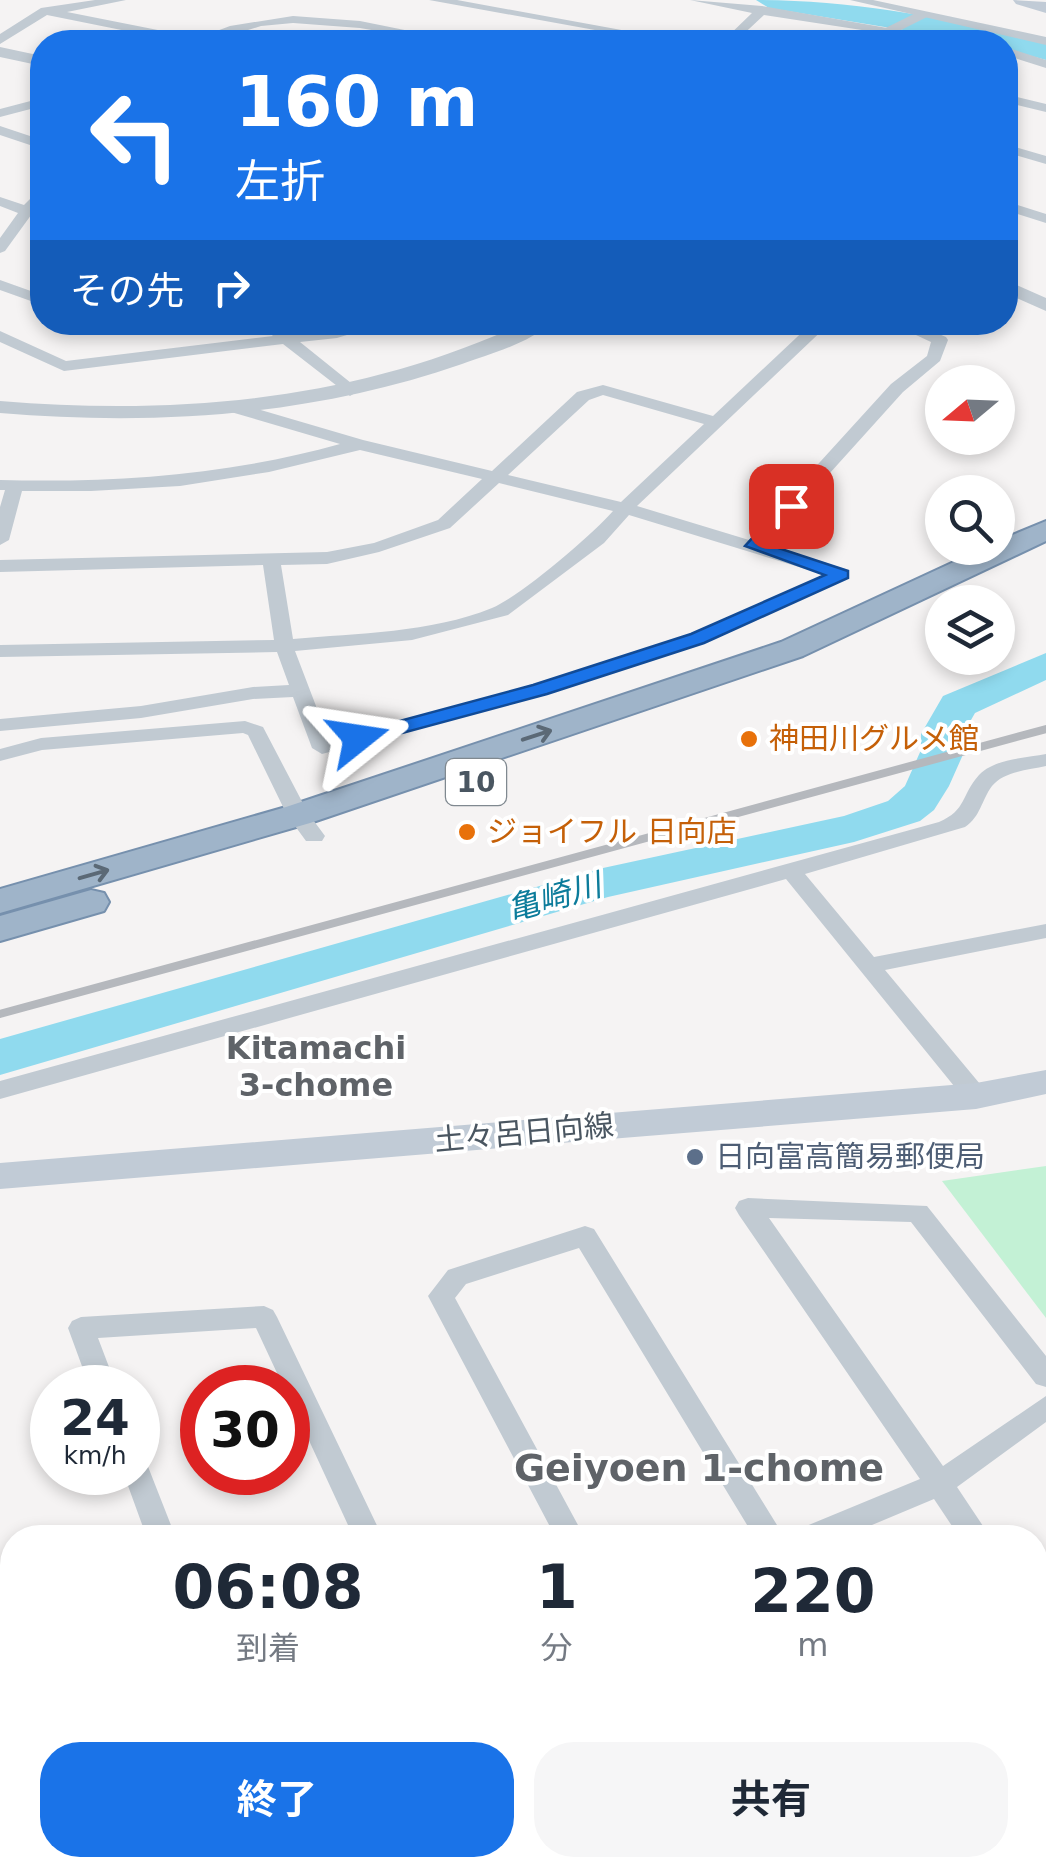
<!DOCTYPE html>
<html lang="ja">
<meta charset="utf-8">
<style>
body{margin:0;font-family:"DejaVu Sans","Noto Sans JP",sans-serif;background:#f6f6f7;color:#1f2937;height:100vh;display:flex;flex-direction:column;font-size:38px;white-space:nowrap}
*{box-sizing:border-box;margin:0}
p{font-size:32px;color:#747a83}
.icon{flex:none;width:55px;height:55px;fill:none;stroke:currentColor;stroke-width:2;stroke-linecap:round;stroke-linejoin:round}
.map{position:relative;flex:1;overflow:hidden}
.panel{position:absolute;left:0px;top:1525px;width:1048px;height:352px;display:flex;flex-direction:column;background:#fff;border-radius:40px 40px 0 0;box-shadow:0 5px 15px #0003}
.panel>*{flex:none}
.guide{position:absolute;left:30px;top:30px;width:988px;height:305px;border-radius:40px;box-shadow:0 5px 15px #0003;background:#1a73e8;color:#fff;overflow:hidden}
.needle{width:65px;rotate:251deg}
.buttons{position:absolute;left:925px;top:365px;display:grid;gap:20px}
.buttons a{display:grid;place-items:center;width:90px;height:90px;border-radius:50%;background:#fff;box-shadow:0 5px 15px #0003;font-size:50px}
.speed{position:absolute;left:30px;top:1365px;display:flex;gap:20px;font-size:50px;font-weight:700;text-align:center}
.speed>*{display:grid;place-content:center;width:130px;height:130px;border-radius:50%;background:#fff;box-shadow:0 5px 15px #0003;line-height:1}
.speed small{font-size:25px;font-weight:400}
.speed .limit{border:15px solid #d22;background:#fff;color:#111}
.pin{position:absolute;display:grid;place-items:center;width:85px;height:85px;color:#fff;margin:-42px;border-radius:20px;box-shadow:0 5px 15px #0006}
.me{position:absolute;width:110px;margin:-55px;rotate:75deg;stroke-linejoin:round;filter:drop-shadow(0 0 8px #0008)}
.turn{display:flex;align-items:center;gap:35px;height:210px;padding:0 40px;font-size:45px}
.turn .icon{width:130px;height:130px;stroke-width:2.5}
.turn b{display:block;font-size:70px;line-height:85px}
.then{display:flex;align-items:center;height:95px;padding:0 40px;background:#0003;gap:20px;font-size:38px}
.eta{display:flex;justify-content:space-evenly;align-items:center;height:170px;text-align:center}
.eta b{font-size:60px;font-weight:700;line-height:70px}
.cta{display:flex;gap:20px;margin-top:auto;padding:20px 40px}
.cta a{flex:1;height:115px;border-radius:40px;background:#1a73e8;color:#fff;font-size:40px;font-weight:700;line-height:115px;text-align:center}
.cta a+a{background:#f6f6f7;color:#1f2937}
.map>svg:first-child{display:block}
.green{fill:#c3f1d5}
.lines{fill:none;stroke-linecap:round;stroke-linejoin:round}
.river{fill:#90daee;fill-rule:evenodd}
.trunk-casing{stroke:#7690ad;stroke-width:4}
.minor{fill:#c1cad2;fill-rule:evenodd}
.tertiary{fill:#c1cad2;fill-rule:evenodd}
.secondary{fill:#c1cbd6;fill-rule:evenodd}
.trunk{fill:#9fb4c9;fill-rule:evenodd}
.rail{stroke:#b5b8bd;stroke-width:8}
.oneway{stroke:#5b6976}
.route{fill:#1a73e8;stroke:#114b97;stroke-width:2.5}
.food-dot{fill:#e8710a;stroke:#fff;stroke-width:4}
.service-dot{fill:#5c6f8a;stroke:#fff;stroke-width:4}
.labels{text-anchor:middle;stroke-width:8;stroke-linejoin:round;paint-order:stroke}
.shield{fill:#fff;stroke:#808990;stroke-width:2.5}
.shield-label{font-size:28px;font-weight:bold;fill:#4a5661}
.food-label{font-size:30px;fill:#c56008;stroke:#fff;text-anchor:start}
.street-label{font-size:30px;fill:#4a5661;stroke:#fff}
.service-label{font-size:30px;fill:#4e5e75;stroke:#fff;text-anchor:start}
.water-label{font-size:32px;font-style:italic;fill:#0c7c9b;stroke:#fff}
.neighbourhood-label{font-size:32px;font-weight:bold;fill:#5f6368;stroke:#fff}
.near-neighbourhood-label{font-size:38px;font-weight:bold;fill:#5f6368;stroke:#fff}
</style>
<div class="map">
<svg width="1046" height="1876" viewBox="0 0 1046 1876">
<rect width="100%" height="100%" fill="#f5f3f3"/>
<path class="green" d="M 1046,1166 L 1046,1318 L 942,1181 Z"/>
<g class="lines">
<path class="river" d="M 756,0 C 854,0 951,18 1046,44 L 1046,60 L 1005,49 L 1005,42 L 976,42 L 769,8 Z
M 1046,653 L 1046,680 L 975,713 L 963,734 L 965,750 L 949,786 L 934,810 L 920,821 L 854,842 L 608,897 L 0,1075 L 0,1039 L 603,868 L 844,816 L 888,801 L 905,786 L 921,750 L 921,734 L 943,696 Z"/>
<defs>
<path id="trunk" d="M 1046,521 L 1046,541 L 803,656 L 310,823 L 0,913 L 0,889 L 286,807 L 781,642 L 984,548 L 998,548 L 998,541 Z
M 91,890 L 104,893 L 109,902 L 104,911 L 0,941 L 0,916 Z"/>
</defs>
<use href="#trunk" class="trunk-casing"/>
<path class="minor" d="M 95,0 L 126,0 L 67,12 L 198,38 L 230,26 L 293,16 L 360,21 L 464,42 L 440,42 L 360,28 L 293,23 L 261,26 L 210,42 L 181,42 L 47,15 L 0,44 L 0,34 L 41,8 Z
M 429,0 L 457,0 L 687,42 L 661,42 Z
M 690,0 L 762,6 L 967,42 L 940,42 L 764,15 L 735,42 L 722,42 L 752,13 Z
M 850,0 L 873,0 L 1046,37 L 1046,45 Z
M 1005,47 L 1046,60 L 1046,68 L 1005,55 Z
M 1005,94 L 1046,104 L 1046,112 L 1005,102 Z
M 42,98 L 42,106 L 0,117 L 0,109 Z
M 0,126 L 42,140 L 42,149 L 0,135 Z
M 1005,144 L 1046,156 L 1046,164 L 1005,152 Z
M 42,187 L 42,200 L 5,251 L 0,253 L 0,238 L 18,213 L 0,206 L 0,197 L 24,205 Z
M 1005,201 L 1046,214 L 1046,223 L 1005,210 Z
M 0,280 L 42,295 L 42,305 L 0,290 Z
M 258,322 L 276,322 L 290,334 L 360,322 L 390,322 L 337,338 L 300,342 L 356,387 L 358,391 L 350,396 L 283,344 L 64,371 L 0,342 L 0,331 L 66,361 L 273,336 Z
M 813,322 L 831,322 L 637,506 L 749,540 L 891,384 L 927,356 L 931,342 L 888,322 L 911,322 L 946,337 L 948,340 L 940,361 L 903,392 L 765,545 L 849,570 L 849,578 L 704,643 L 547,694 L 322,754 L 312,748 L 293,697 L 253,699 L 141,718 L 0,731 L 0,719 L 141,706 L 253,687 L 289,685 L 277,652 L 0,657 L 0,645 L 274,640 L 263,565 L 0,572 L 0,560 L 327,552 L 374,543 L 438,520 L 482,479 L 360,450 L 269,472 L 180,486 L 91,491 L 22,491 L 9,540 L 0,545 L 0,507 L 5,490 L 0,490 L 0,480 C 115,483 229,475 340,444 L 231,412 L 231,404 L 237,403 L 363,440 L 492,471 L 577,392 L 603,385 L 713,416 ZM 603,395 L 704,424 L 621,502 L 508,475 L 589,400 ZM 499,483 L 613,511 C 591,536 522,595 492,608 C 430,633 358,633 293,639 L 281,565 L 327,564 L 379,552 L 450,528 ZM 629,515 L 825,575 L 690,635 L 533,686 L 329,740 L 295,651 L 412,640 L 508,615 L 604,543 Z
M 245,721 L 263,727 L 308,813 L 325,836 L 322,841 L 306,841 L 287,815 L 248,735 L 243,733 L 42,750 L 0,761 L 0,749 L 41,738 Z
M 1046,754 L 1046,766 C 1029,770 1004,771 992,786 C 981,801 981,816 965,827 L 805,874 L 874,957 L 1046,924 L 1046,938 L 885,970 L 985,1090 L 988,1096 L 985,1102 L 967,1102 L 786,879 L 0,1099 L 0,1081 L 939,822 C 967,810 961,795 979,775 C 994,759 1025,758 1046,754 Z
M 748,1198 L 927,1206 L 1046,1356 L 1046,1387 L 1036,1384 L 911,1222 L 769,1218 L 943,1466 L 1046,1396 L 1046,1422 L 957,1487 L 991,1538 L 960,1538 L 934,1499 L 841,1538 L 795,1538 L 799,1529 L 920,1479 L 739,1215 L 735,1208 L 739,1201 Z
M 585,1226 L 594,1229 L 785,1538 L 755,1538 L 579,1248 L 466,1284 L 455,1298 L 585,1538 L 556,1538 L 428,1296 L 448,1270 Z
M 264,1306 L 273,1310 L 277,1317 L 383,1538 L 354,1538 L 288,1395 L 288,1388 L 284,1388 L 256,1328 L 98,1338 L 117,1388 L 90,1388 L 68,1328 L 72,1321 L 81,1317 Z
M 138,1460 L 147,1464 L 176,1538 L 147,1538 L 123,1472 L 138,1472 Z
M 1035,1623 L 1046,1627 L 1046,1669 L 1035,1664 Z
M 0,1656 L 12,1664 L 12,1725 L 0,1719 Z
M 12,1851 L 12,1865 L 33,1865 L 29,1876 L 0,1876 L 0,1856 Z
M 274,1865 L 306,1865 L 310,1876 L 278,1876 Z
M 812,1865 L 846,1865 L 850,1876 L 816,1876 Z"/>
<path class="tertiary" d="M 918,12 L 931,15 L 877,42 L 857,42 Z
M 0,47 L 42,56 L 42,66 L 0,57 Z
M 1005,280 L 1046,298 L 1046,311 L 1005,293 Z
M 526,322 L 552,322 C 530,343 490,354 462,364 C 312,416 157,426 0,413 L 0,401 C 182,416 359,400 526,322 Z
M 1046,1644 L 1046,1680 L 1035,1684 L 1035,1648 Z
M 550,1865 L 610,1865 L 605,1876 L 545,1876 Z"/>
<path class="secondary" d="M 1013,0 L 1046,2 L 1046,13 L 1016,4 Z
M 1046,1070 L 1046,1094 L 976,1109 L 0,1189 L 0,1163 L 976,1083 Z"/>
<use href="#trunk" class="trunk"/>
<path class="rail" d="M 0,1014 L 1046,729"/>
</g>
<defs><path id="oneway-shaft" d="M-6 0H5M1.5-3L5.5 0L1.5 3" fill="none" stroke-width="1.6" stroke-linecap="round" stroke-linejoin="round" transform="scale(2.5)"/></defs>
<g class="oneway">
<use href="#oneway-shaft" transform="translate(537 735) rotate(-18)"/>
<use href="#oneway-shaft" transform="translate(94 874) rotate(-16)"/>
</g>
<path class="route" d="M 791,500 L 800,506 L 766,544 L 848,571 L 848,578 L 704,643 L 547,694 L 358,745 L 348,738 L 351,734 L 533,685 L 691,634 L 825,575 L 745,546 L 785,502 Z"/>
<g class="food-dot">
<circle cx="749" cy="739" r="10"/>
<circle cx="467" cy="832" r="10"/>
</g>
<circle class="service-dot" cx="695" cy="1157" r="10"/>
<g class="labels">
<rect class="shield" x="446" y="759" width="60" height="46" rx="8"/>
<g class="shield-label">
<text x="476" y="792">10</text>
</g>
<g class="food-label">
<text x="769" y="749">神田川グルメ館</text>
<text x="487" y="842">ジョイフル 日向店</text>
</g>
<g class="street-label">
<text transform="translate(524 1133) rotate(-5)" y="10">土々呂日向線</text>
</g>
<g class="service-label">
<text x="715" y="1167">日向富高簡易郵便局</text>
</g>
<g class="water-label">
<text transform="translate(554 897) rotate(-16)" y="11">亀崎川</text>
</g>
<g class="neighbourhood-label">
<text x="316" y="1059">Kitamachi<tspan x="316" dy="37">3-chome</tspan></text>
</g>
<g class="near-neighbourhood-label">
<text x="699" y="1481">Geiyoen 1-chome</text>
</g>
</g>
</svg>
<div class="buttons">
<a><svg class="needle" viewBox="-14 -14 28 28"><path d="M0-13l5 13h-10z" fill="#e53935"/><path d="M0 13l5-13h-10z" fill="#747a83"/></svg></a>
<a><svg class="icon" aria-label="search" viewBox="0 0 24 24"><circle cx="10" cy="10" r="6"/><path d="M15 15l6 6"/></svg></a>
<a><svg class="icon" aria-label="layers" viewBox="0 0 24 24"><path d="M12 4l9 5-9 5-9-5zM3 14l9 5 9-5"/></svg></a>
</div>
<div class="speed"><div>24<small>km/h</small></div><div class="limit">30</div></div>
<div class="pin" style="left:791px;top:506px;background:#d93025"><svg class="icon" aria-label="arrive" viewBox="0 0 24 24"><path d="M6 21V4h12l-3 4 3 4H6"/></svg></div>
<svg class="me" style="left:358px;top:738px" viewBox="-20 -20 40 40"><path d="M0-17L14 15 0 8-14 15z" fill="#1a73e8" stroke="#fff" stroke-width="4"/></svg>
<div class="guide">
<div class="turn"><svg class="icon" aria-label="left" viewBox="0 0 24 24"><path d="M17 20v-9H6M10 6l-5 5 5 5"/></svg><div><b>160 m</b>左折</div></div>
<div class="then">その先<svg class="icon" aria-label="right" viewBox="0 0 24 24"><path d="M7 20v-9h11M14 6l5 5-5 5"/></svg></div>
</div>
<section class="panel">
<div class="eta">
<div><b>06:08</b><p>到着</p></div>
<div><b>1</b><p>分</p></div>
<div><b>220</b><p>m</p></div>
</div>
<div class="cta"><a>終了</a><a>共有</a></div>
</section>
</div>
